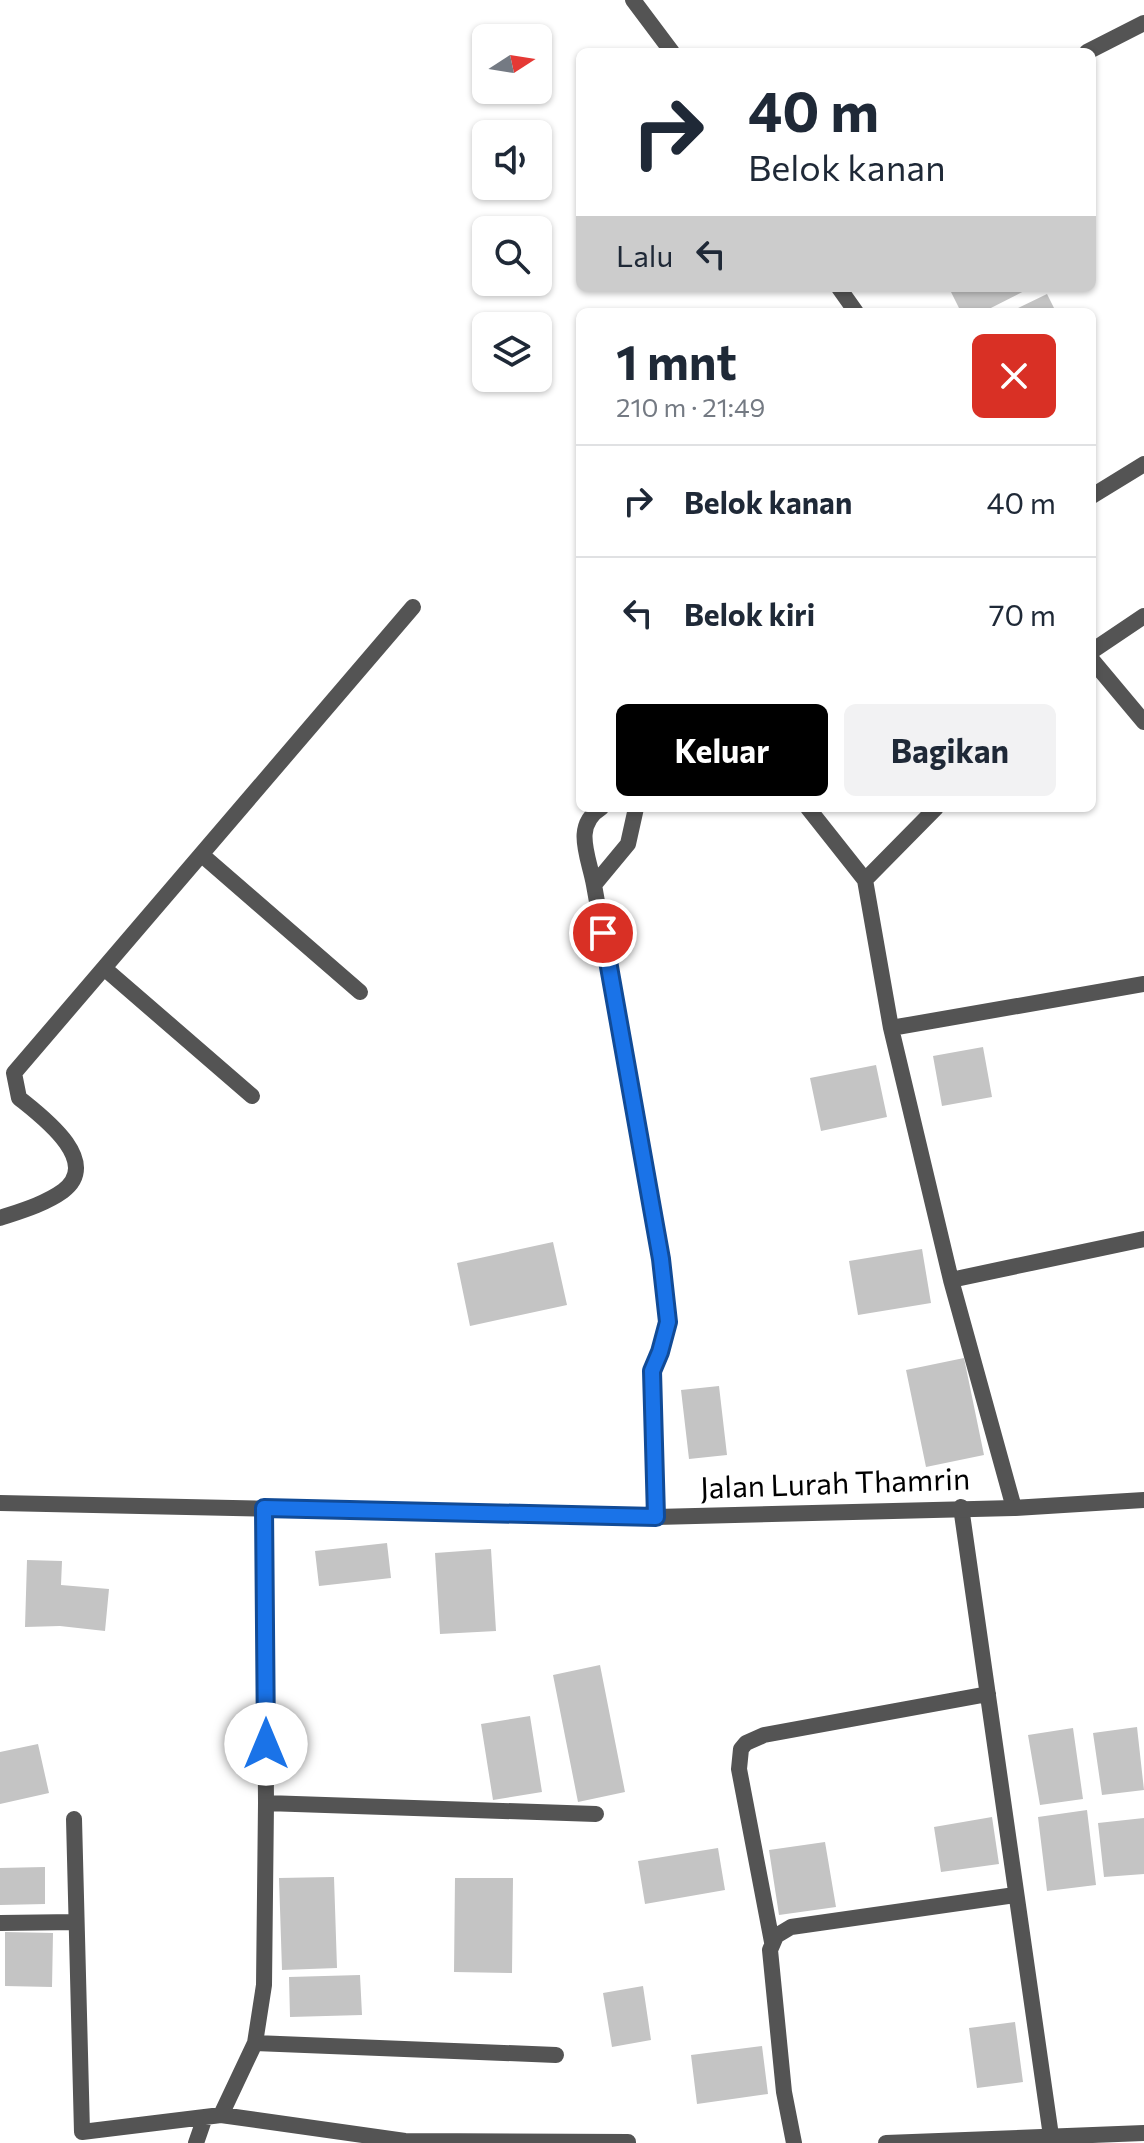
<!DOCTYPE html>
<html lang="id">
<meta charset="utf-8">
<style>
body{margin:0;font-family:Commissioner,sans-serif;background:#f2f2f3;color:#1f2937;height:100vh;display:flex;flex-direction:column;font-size:30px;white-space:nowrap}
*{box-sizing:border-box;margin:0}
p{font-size:26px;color:#747a83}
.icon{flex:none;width:44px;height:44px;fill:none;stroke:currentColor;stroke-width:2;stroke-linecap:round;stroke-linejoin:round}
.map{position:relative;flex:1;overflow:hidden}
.details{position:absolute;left:576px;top:308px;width:520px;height:504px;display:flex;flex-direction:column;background:#fff;border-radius:12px;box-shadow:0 2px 6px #0004}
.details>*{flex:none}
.banner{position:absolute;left:576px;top:48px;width:520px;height:244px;border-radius:12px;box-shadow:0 2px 6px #0004;background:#fff;color:#1f2937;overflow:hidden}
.needle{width:52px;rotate:78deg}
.buttons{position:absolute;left:472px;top:24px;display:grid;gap:16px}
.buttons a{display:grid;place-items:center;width:80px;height:80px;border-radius:12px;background:#fff;box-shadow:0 2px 6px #0004;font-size:40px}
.pin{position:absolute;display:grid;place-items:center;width:68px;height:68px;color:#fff;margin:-34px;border:4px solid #fff;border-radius:50%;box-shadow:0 2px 8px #0007}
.me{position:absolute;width:88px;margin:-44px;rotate:0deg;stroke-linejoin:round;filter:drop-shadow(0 0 6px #0008)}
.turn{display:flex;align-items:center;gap:28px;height:168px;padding:0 40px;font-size:36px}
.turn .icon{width:104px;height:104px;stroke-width:2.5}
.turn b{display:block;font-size:56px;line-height:68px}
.then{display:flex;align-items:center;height:76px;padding:0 40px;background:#0003;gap:16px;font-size:30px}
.round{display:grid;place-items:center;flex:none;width:84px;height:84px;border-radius:12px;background:#f2f2f3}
.summary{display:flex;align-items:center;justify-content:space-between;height:136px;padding:0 40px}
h1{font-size:48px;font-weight:700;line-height:60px}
.button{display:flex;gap:16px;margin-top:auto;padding:16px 40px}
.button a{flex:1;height:92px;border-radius:12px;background:#000;color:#fff;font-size:32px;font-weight:700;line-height:92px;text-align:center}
.button a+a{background:#f2f2f3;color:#1f2937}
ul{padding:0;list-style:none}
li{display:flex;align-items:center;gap:24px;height:112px;padding:0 40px;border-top:2px solid #e0e1e3}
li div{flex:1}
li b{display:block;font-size:30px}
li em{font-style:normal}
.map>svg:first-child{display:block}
.building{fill:#c4c4c4}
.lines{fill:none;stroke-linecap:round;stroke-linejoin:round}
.minor{stroke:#545454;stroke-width:16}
.tertiary{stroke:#545454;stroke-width:16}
.route-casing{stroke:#114b97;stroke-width:20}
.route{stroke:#1a73e8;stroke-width:14}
.labels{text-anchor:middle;stroke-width:6;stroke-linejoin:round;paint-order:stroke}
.street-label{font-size:30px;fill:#000;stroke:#fff}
</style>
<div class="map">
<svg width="1144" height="2143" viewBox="0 0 1144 2143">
<rect width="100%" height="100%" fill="#fff"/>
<path class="building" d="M 949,288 L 1030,288 L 983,312 L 961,312 Z
M 1047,294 L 1056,312 L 1010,312 Z
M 983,1047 L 992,1097 L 942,1106 L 933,1056 Z
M 876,1065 L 887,1117 L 821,1131 L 810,1078 Z
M 553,1242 L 567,1305 L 470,1326 L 457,1263 Z
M 922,1249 L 931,1303 L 858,1315 L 849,1261 Z
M 964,1358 L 984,1455 L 926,1467 L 906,1370 Z
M 719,1386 L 727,1455 L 689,1459 L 681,1390 Z
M 387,1543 L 391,1578 L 319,1586 L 315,1551 Z
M 491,1549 L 496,1631 L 440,1634 L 435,1553 Z
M 27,1560 L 62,1561 L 61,1585 L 109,1589 L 105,1631 L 60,1626 L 25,1627 Z
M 600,1665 L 625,1792 L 578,1802 L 553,1675 Z
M 530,1716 L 542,1792 L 493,1800 L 481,1724 Z
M 1137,1727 L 1144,1790 L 1102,1795 L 1093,1733 Z
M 1073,1728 L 1083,1799 L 1040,1805 L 1028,1735 Z
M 38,1744 L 49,1793 L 0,1804 L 0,1752 Z
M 1087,1810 L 1096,1885 L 1047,1891 L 1038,1817 Z
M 992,1817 L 999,1864 L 941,1872 L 934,1827 Z
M 1144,1818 L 1144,1874 L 1104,1877 L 1098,1823 Z
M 825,1842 L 836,1907 L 779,1915 L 769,1850 Z
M 718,1848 L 725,1890 L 645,1904 L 638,1861 Z
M 45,1867 L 45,1904 L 0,1905 L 0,1868 Z
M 334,1877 L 337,1968 L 282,1970 L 279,1878 Z
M 455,1878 L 513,1878 L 512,1973 L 454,1972 Z
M 5,1932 L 53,1933 L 52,1987 L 5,1986 Z
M 360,1975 L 362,2015 L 290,2017 L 289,1977 Z
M 643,1986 L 651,2040 L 612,2047 L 603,1993 Z
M 1015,2022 L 1023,2082 L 977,2088 L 969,2028 Z
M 762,2046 L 768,2094 L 697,2104 L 691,2055 Z"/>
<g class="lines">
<path class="minor" d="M 633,0 L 672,52
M 1087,52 L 1144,23
M 839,288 L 856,312
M 1092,496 L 1144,464
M 1092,651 L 1144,616
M 1092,660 L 1144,722
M 601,808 C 572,826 589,857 594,885 L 661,1259 L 668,1322 L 660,1352 L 652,1371 L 656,1517
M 808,808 L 865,880 L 891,1028 L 951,1280 L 1014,1508
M 202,855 L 360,992
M 865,880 L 936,808
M 594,885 L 628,844 L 636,808
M 104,968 L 252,1096
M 891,1028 L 1144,984
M 0,1218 C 21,1211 45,1204 63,1191 C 103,1161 40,1115 19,1098 L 14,1073 L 413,607
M 951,1280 L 1144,1239
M 961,1507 L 1051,2136
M 266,1803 L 596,1814
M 74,1819 L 82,2132 L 221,2115 L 405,2141 L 628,2142
M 0,1923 L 76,1922
M 772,1942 L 739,1769 L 741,1749 L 746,1743 L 764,1735 L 988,1694
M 255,2043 L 556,2055
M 221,2115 L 255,2043 L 264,1985 L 266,1803 L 264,1508
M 196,2143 L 205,2117
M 794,2143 L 784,2092 L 770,1950 L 776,1936 L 791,1927 L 1015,1895
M 886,2143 L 1144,2133"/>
<path class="tertiary" d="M 0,1503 L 656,1517 L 1014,1508 L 1144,1500"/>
</g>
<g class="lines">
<defs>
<path id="route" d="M 266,1744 L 264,1508 L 656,1517 L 652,1371 L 660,1352 L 668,1322 L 661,1259 L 603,933"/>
</defs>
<use href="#route" class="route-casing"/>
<use href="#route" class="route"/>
</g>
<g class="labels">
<g class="street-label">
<text transform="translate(835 1484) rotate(-2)" y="10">Jalan Lurah Thamrin</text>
</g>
</g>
</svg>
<div class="buttons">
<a><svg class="needle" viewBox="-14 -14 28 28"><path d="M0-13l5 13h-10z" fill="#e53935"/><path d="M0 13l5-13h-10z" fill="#747a83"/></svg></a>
<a><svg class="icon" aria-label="sound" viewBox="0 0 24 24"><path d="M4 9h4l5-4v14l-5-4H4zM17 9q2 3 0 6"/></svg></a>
<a><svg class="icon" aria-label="search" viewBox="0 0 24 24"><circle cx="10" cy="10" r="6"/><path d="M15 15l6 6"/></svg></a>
<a><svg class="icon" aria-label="layers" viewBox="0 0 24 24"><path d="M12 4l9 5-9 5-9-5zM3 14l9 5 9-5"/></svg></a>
</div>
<div class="pin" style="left:603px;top:933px;background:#d93025"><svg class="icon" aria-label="arrive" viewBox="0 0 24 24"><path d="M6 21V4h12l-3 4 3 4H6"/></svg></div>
<svg class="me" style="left:266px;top:1744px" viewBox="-20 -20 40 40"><circle r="19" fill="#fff"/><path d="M0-13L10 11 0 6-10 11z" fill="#1a73e8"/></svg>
<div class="banner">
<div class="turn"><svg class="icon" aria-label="right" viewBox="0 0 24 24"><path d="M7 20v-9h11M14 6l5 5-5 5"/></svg><div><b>40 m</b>Belok kanan</div></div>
<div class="then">Lalu<svg class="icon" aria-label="left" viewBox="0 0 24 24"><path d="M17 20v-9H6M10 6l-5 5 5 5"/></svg></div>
</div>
<section class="details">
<div class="summary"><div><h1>1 mnt</h1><p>210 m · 21:49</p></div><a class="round" style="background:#d93025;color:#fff"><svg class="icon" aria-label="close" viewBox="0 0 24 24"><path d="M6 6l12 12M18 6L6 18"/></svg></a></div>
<ul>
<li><svg class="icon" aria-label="right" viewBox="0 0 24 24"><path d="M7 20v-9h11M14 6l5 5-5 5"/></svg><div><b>Belok kanan</b></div><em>40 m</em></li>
<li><svg class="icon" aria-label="left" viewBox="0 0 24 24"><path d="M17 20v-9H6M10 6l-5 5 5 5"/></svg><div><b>Belok kiri</b></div><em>70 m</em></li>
</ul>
<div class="button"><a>Keluar</a><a>Bagikan</a></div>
</section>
</div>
